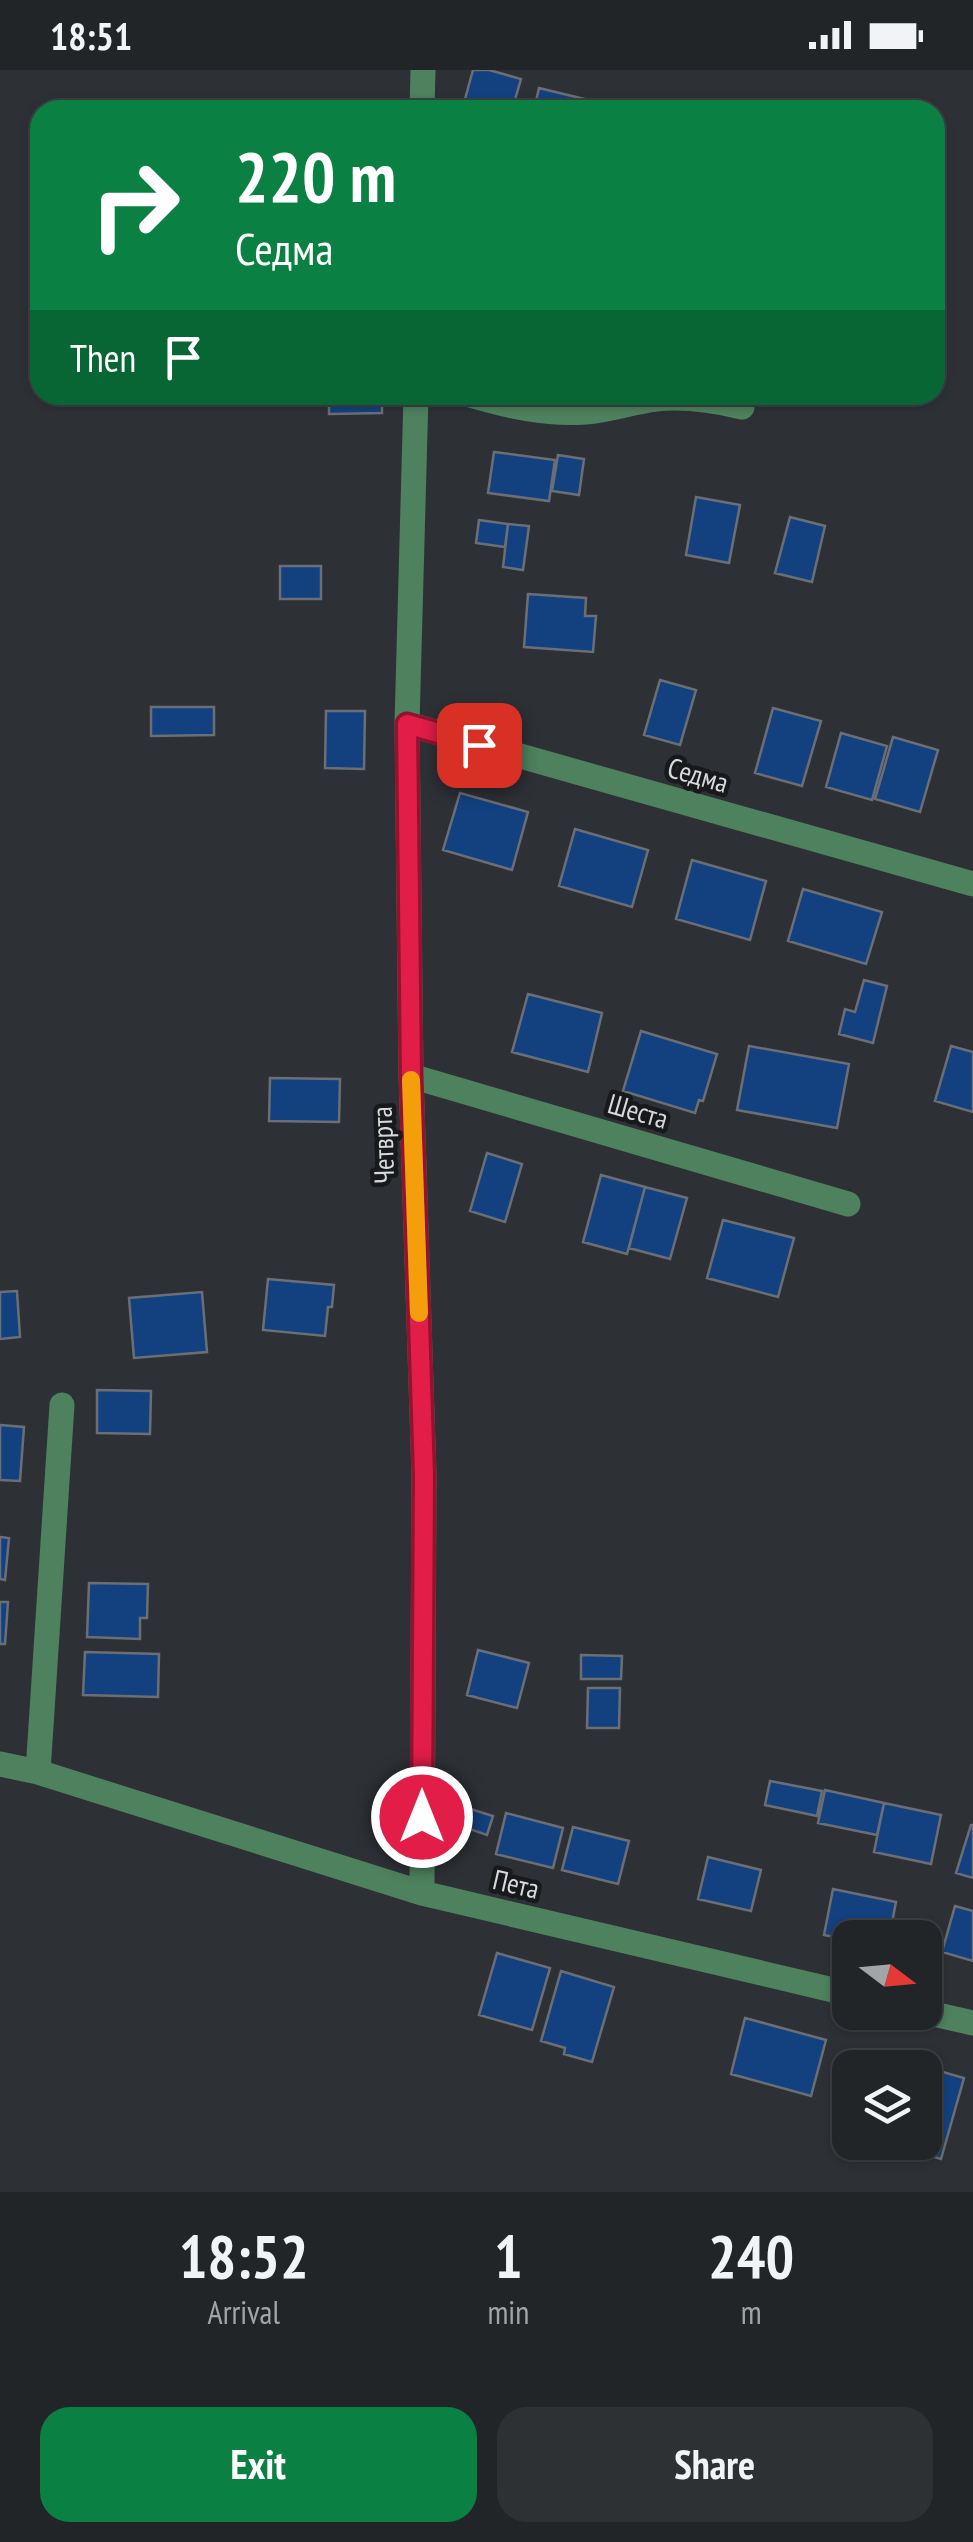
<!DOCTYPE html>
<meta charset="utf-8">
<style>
body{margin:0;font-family:"PT Sans Narrow",sans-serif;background:#2e3134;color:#f1f3f6;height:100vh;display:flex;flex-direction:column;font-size:38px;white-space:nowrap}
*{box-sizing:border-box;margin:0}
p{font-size:32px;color:#a2a5a8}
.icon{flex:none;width:55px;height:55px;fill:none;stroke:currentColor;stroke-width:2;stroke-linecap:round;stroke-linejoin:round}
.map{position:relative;height:2122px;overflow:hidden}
.side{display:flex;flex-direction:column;background:#222528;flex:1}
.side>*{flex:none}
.hud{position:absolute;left:30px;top:30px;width:915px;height:305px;border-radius:30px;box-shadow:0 2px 8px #0004,0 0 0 2px #3f4245;background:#0b8043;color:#fff;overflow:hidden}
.needle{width:65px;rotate:106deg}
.fabs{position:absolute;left:832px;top:1850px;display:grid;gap:20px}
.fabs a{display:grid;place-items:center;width:110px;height:110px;border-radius:20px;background:#222528;box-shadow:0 2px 8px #0004,0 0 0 2px #3f4245;font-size:50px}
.pin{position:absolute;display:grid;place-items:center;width:85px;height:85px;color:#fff;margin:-42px;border-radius:20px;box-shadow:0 5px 15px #0006}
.me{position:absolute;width:110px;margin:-55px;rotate:0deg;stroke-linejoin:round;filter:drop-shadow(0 0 8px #0008)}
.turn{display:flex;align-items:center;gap:35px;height:210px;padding:0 40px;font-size:45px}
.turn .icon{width:130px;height:130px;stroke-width:2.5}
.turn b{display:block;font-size:70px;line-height:85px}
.then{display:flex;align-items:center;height:95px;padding:0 40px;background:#0003;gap:20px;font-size:38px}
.eta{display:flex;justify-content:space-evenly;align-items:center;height:170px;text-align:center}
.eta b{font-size:60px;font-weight:600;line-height:70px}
.button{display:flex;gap:20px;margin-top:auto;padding:20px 40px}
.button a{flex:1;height:115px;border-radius:30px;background:#0b8043;color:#fff;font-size:40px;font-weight:600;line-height:115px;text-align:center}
.button a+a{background:#2e3134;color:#f1f3f6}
.status{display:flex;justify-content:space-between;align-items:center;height:70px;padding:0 50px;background:#222528;direction:ltr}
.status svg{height:28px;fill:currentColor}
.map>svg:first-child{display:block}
.building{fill:#13417f;stroke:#6b6f75;stroke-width:2.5}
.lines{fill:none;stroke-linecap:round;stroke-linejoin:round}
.minor{stroke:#4e815d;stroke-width:25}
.route-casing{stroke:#92132f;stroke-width:25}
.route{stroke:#e11d48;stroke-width:18}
.slow{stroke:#f59e0b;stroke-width:18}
.labels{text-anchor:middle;stroke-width:9;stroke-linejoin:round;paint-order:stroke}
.street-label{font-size:28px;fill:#d7d9dd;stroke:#17191b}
</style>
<div class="status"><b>18:51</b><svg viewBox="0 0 49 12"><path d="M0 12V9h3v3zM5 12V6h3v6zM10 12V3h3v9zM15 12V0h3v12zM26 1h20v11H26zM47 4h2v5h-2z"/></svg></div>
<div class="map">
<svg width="973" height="2122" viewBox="0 0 973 2122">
<rect width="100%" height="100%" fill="#2d3136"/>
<path class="building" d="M 473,0 L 489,0 L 521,9 L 512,40 L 462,40 Z
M 539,18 L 605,34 L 604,40 L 534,40 Z
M 329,325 L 382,325 L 382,343 L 329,344 Z
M 494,382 L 555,390 L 549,431 L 488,423 Z
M 558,385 L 584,389 L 579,425 L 552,421 Z
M 696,427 L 740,435 L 729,493 L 686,485 Z
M 790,447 L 825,456 L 812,512 L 775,503 Z
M 479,450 L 508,454 L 505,477 L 476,473 Z
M 508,454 L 529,456 L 523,500 L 503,497 Z
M 280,496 L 321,496 L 321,529 L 280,529 Z
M 528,524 L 586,528 L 585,546 L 596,546 L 593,582 L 524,577 Z
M 660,610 L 696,620 L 680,675 L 644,665 Z
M 151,637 L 214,637 L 214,665 L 151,666 Z
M 773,638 L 821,651 L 802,716 L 755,703 Z
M 326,641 L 365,641 L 364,699 L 325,698 Z
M 841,663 L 887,676 L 872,730 L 826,717 Z
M 893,667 L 938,680 L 920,742 L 875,729 Z
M 460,723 L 528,742 L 512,800 L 443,780 Z
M 575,759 L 648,780 L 632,837 L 559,816 Z
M 692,790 L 766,811 L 750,870 L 676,849 Z
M 803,819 L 882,842 L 866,894 L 788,871 Z
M 864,910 L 887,916 L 873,973 L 839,964 L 845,939 L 855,942 Z
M 528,924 L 602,943 L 588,1002 L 512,982 Z
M 641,961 L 717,984 L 703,1031 L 699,1030 L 695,1043 L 623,1021 Z
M 749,976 L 849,994 L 837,1058 L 737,1040 Z
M 951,976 L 973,982 L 973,1042 L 935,1031 Z
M 270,1008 L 340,1009 L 339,1052 L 269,1051 Z
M 487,1083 L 522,1094 L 505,1152 L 470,1141 Z
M 601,1105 L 645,1117 L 627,1184 L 583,1172 Z
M 645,1117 L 687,1128 L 670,1189 L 629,1178 Z
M 723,1150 L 794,1168 L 778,1227 L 707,1208 Z
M 268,1209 L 334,1215 L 332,1237 L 328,1237 L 325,1266 L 263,1260 Z
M 17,1221 L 20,1267 L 0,1269 L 0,1222 Z
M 202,1222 L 207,1282 L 134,1288 L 129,1228 Z
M 97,1320 L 151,1321 L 150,1364 L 97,1363 Z
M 0,1355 L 24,1357 L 20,1411 L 0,1410 Z
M 0,1467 L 9,1468 L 5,1510 L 0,1509 Z
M 89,1513 L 148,1514 L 147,1548 L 140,1548 L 140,1569 L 87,1567 Z
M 0,1532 L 8,1532 L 5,1574 L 0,1574 Z
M 478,1580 L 529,1593 L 517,1638 L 467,1625 Z
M 85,1582 L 159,1584 L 158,1627 L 83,1625 Z
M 581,1585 L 622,1586 L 621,1609 L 581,1609 Z
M 588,1618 L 620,1618 L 619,1658 L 587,1658 Z
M 770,1711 L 822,1721 L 817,1746 L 765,1735 Z
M 825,1720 L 884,1733 L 877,1765 L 818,1753 Z
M 450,1730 L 451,1766 L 434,1767 L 433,1731 Z
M 884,1733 L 941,1745 L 931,1794 L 874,1782 Z
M 458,1735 L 493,1746 L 487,1765 L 452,1753 Z
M 506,1743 L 563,1758 L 553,1798 L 496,1784 Z
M 971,1755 L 973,1755 L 973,1808 L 956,1803 Z
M 573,1757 L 629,1771 L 618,1814 L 562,1800 Z
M 708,1787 L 761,1800 L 751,1841 L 698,1829 Z
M 833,1819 L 896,1832 L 889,1868 L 850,1868 L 850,1870 L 824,1865 Z
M 955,1836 L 973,1841 L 973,1891 L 942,1882 Z
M 497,1883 L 550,1898 L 532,1960 L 479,1945 Z
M 561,1901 L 614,1917 L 592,1992 L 564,1984 L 565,1978 L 541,1971 Z
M 745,1948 L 826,1970 L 811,2026 L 731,2004 Z
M 898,1989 L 964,2008 L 941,2089 L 882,2072 L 925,2072 L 925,1998 L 896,1998 Z"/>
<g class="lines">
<path class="minor" d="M 422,40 L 423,0
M 416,325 L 407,654 L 411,1006 L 424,1405 L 422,1823
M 470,325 C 508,336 546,345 586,342 C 610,340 632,332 656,329 C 686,326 713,330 742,337
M 407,654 L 973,814
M 411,1006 L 848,1134
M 0,1694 L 38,1702 L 422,1823 L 850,1924
M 38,1702 L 62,1335
M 925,1942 L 973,1953"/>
</g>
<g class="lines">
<defs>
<path id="route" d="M 422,1747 L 424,1405 L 411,1006 L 407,654 L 479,675"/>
</defs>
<use href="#route" class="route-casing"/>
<use href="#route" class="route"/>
<path class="slow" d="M 411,1010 L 419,1243"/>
</g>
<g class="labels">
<g class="street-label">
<text transform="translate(698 705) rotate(16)" y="10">Седма</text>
<text transform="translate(638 1041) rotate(16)" y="10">Шеста</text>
<text transform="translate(383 1075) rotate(-92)" y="10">Четврта</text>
<text transform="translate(516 1814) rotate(13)" y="10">Пета</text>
</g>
</g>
</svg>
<div class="fabs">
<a><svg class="needle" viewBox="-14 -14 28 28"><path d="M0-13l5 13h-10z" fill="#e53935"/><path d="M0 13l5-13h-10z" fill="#a2a5a8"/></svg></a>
<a><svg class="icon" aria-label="layers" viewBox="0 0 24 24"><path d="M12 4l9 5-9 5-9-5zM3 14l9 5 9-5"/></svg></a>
</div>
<div class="pin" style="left:479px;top:675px;background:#d93025"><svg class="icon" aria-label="arrive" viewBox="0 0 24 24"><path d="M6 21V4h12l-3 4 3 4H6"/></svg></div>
<svg class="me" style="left:422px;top:1747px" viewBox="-20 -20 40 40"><circle r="17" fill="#e11d48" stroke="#fff" stroke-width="3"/><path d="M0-11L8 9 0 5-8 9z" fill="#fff"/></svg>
<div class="hud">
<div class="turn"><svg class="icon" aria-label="right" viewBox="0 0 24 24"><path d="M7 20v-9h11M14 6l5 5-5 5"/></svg><div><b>220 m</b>Седма</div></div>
<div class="then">Then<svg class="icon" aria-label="arrive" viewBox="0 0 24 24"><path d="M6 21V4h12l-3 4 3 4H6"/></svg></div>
</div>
</div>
<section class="side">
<div class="eta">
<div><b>18:52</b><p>Arrival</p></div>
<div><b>1</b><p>min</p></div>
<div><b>240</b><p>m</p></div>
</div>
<div class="button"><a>Exit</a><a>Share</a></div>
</section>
